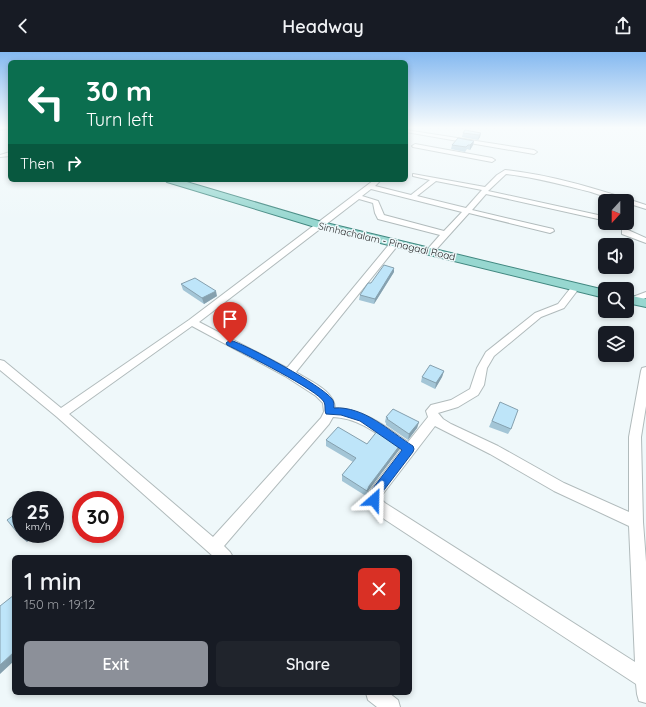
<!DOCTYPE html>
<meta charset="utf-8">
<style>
body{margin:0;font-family:Quicksand,sans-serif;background:#20242c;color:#f1f3f6;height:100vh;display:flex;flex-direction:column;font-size:15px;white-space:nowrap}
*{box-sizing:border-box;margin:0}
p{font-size:13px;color:#9ea1a6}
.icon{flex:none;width:22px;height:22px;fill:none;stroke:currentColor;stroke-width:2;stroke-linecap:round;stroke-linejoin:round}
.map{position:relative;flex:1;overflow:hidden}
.details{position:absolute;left:12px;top:503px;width:400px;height:140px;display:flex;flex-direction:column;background:#171b24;border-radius:6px;box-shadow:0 2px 6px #0003}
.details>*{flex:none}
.top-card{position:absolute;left:8px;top:8px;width:400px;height:122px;border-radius:6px;box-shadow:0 2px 6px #0003;background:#0b6e4f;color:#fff;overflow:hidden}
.needle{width:26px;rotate:201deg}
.controls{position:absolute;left:598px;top:142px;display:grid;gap:8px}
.controls a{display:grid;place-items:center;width:36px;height:36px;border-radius:6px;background:#171b24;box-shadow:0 2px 6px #0003;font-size:20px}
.speed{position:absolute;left:12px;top:439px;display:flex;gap:8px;font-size:20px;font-weight:700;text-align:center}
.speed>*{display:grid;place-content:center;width:52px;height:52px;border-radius:50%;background:#171b24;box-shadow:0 2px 6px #0003;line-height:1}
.speed small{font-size:10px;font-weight:400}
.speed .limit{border:6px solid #d22;background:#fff;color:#111}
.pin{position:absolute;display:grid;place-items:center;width:34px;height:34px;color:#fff;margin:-41px -17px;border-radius:50% 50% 50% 0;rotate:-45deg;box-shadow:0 0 4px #0007}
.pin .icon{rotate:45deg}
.me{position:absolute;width:44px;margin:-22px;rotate:25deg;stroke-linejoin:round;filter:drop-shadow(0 0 3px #0008)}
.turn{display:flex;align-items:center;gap:14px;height:84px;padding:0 12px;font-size:18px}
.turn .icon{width:52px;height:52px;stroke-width:2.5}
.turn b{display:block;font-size:28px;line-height:34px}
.then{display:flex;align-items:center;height:38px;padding:0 12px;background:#0003;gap:8px;font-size:15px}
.round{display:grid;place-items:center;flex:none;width:42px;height:42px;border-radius:6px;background:#20242c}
.head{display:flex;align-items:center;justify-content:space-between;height:68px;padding:0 12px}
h1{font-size:24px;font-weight:600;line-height:30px}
.button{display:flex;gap:8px;margin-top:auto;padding:8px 12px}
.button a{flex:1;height:46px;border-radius:6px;background:#8c9099;color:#fff;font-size:16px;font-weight:600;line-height:46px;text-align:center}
.button a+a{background:#20242c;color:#f1f3f6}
header{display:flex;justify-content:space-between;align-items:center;height:52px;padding:0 12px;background:#171b24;font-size:18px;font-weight:600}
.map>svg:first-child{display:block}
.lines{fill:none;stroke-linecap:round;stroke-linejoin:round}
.minor-casing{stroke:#b1bbbc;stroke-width:2}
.primary-casing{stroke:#428880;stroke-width:2}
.minor{fill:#fff;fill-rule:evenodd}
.primary{fill:#97d7d0;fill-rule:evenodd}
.wall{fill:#a3c5d6}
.shaded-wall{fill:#85a0ae}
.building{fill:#bee5f9;stroke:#85a0ae}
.route{fill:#1a73e8;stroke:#114b97}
.labels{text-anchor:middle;stroke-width:3;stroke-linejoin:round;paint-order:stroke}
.far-street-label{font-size:10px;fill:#232627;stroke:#eff8fa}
</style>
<header><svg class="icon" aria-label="back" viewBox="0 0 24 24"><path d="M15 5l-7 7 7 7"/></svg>Headway<svg class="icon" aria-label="share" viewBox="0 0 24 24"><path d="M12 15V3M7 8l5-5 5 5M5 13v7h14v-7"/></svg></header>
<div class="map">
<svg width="646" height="655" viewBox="0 0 646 655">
<rect width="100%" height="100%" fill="#eff8fa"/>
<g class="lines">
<defs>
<path id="minor" d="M 0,76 L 9,76 L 0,78 Z
M 406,78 L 534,98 L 537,100 L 534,102 L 406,80 Z
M 415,92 L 492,106 L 495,108 L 492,110 L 413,95 L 412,94 Z
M 10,100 L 10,104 L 0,105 L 0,103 Z
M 505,118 C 553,123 600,138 646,153 L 646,157 L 627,151 L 627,149 C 614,149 603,144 591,140 C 563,133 535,125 506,122 L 488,139 L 598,163 L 602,165 L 598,167 L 486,142 L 472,158 L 553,177 L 554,179 L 550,181 L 469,161 L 433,201 L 430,201 L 426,199 L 440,183 L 378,167 L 375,161 L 373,151 L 359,147 L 199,270 L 287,316 L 392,189 L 398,189 L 398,193 L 296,320 C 309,329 334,338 335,356 C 364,357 386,375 408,390 L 428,365 L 426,359 L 431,353 L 451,348 L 470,337 L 477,316 L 486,300 L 535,261 L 558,252 L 573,233 L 579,233 L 580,235 L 564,256 L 541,265 L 494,304 L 487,316 L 484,333 L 478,343 L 458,355 L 438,361 L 443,367 L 451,372 L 498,394 L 564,431 L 629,460 L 629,385 L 641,319 L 642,316 L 646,315 L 646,354 L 641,385 L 643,470 L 646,510 L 646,651 L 639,649 L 637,642 L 636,632 L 375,461 L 367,448 L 369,440 L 401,398 C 380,384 360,366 333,365 L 329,372 L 224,494 L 230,500 L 233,505 L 214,505 L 57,365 L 0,318 L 0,308 L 4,309 L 61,356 L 189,268 L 374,128 L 381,128 L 375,134 L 411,143 L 430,128 L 413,124 L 413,122 L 485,135 L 497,123 ZM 436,129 L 482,138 L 466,156 L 417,144 ZM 371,137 L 462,160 L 444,179 L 384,163 L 378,149 L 362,144 ZM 192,274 L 285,324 L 316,344 L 323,351 L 324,360 L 321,366 L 213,485 L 69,362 ZM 435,374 L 490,402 L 554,439 L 629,474 L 635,610 L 385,451 L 381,447 L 382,443 Z
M 622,178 L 628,178 L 646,186 L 646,191 L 622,182 Z
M 646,240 L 646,246 L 633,251 L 628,248 L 630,246 Z
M 366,641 L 389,641 L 398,648 L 400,655 L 377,655 L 368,648 Z"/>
<path id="primary" d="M 165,128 L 180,128 L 322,170 L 605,238 L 605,246 L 315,175 L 167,130 Z
M 627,243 L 646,247 L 646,255 L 627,251 Z"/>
</defs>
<use href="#minor" class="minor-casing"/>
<use href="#primary" class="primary-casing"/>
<use href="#minor" class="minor"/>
<use href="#primary" class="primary"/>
</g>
<path class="wall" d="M 463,81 L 481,81 L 480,85 L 478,88 L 462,85 Z
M 474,89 L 473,93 L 470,98 L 467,97 L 465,100 L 451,97 L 452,93 Z
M 394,220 L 374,252 L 359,248 L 360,243 L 371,231 Z
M 181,232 L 217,244 L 204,252 L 183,238 Z
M 444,319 L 442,325 L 435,337 L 421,330 L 422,325 Z
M 500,350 L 511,377 L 508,382 L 489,375 Z
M 386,365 L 419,370 L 417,376 L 408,388 L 386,373 L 386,371 L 385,370 Z
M 326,388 L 367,392 L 399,398 L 368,439 L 366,444 L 342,429 L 342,423 L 353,410 L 326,394 Z"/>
<path class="shaded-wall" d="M 481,81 L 480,85 L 478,88 L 479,83 Z
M 474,89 L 473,93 L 470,98 L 470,93 Z
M 394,216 L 394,220 L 374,252 L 375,247 Z
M 216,239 L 217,244 L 204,252 L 202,246 Z
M 444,319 L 442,325 L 435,337 L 436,331 Z
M 419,370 L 417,376 L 408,388 L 409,382 Z
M 400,393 L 399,398 L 368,439 L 366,444 L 369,434 Z
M 56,458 L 61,463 L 55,468 L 55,459 Z
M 25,482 L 37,482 L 27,490 L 21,485 Z
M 14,600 L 14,609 L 0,622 L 0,613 Z"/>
<path class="building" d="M 465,78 L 481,81 L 479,83 L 463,81 Z
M 458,86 L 474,89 L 470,93 L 468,93 L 466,95 L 452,93 Z
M 384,213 L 394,216 L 375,247 L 360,243 L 368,231 L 371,231 Z
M 195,226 L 216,239 L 202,246 L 181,232 Z
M 430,313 L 444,319 L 436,331 L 422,325 Z
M 500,350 L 518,358 L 511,377 L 492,369 Z
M 393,357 L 419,370 L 409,382 L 387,367 L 388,366 L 386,365 Z
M 338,375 L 367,392 L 378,378 L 400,393 L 369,434 L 367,439 L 342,423 L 356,406 L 326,388 Z
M 41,443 L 47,448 L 34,448 Z
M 21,458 L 21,482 L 25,482 L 21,485 L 7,468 Z
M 14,543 L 14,600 L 0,613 L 0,554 Z"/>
<linearGradient id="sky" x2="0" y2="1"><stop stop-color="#85b9f0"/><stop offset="0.45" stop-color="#f8fcfd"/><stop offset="1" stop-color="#f8fcfd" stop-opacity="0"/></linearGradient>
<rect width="646" height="168" fill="url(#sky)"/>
<path class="route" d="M 230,288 C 247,293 323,334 332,347 C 334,349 334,353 334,356 C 364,354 389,379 413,394 L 414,397 L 413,400 L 381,442 L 378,452 L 374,454 L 370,452 L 368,448 L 370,440 L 402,398 L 360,369 L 341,363 L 326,362 C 324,358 326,354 324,350 C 318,338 243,301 227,293 L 226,291 Z"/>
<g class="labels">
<g class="far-street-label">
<text transform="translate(387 189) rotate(13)" y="4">Simhachalam - Pinagadi Road</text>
</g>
</g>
</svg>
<div class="controls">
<a><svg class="needle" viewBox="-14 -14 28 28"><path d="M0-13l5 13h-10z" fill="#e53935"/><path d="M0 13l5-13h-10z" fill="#9ea1a6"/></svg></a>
<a><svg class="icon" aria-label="sound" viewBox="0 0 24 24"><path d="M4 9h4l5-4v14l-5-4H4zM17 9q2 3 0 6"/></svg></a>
<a><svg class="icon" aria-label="search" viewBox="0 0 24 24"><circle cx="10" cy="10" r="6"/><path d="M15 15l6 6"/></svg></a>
<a><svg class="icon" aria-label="layers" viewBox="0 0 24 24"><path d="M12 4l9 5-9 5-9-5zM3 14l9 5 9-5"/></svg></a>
</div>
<div class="speed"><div>25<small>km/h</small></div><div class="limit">30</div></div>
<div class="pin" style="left:230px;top:291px;background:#d93025"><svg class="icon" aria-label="arrive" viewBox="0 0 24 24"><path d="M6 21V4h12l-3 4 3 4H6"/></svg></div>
<svg class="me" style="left:374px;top:448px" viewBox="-20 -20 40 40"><path d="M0-17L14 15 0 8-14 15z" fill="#1a73e8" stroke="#fff" stroke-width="4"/></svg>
<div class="top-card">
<div class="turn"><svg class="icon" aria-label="left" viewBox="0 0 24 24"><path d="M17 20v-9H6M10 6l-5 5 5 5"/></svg><div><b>30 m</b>Turn left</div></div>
<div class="then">Then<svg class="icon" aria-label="right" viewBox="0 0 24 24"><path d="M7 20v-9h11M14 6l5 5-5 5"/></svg></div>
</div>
<section class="details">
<div class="head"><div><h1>1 min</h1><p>150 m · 19:12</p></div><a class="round" style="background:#d93025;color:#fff"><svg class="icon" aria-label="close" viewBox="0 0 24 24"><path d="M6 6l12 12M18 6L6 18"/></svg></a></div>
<div class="button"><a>Exit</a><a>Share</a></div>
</section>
</div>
